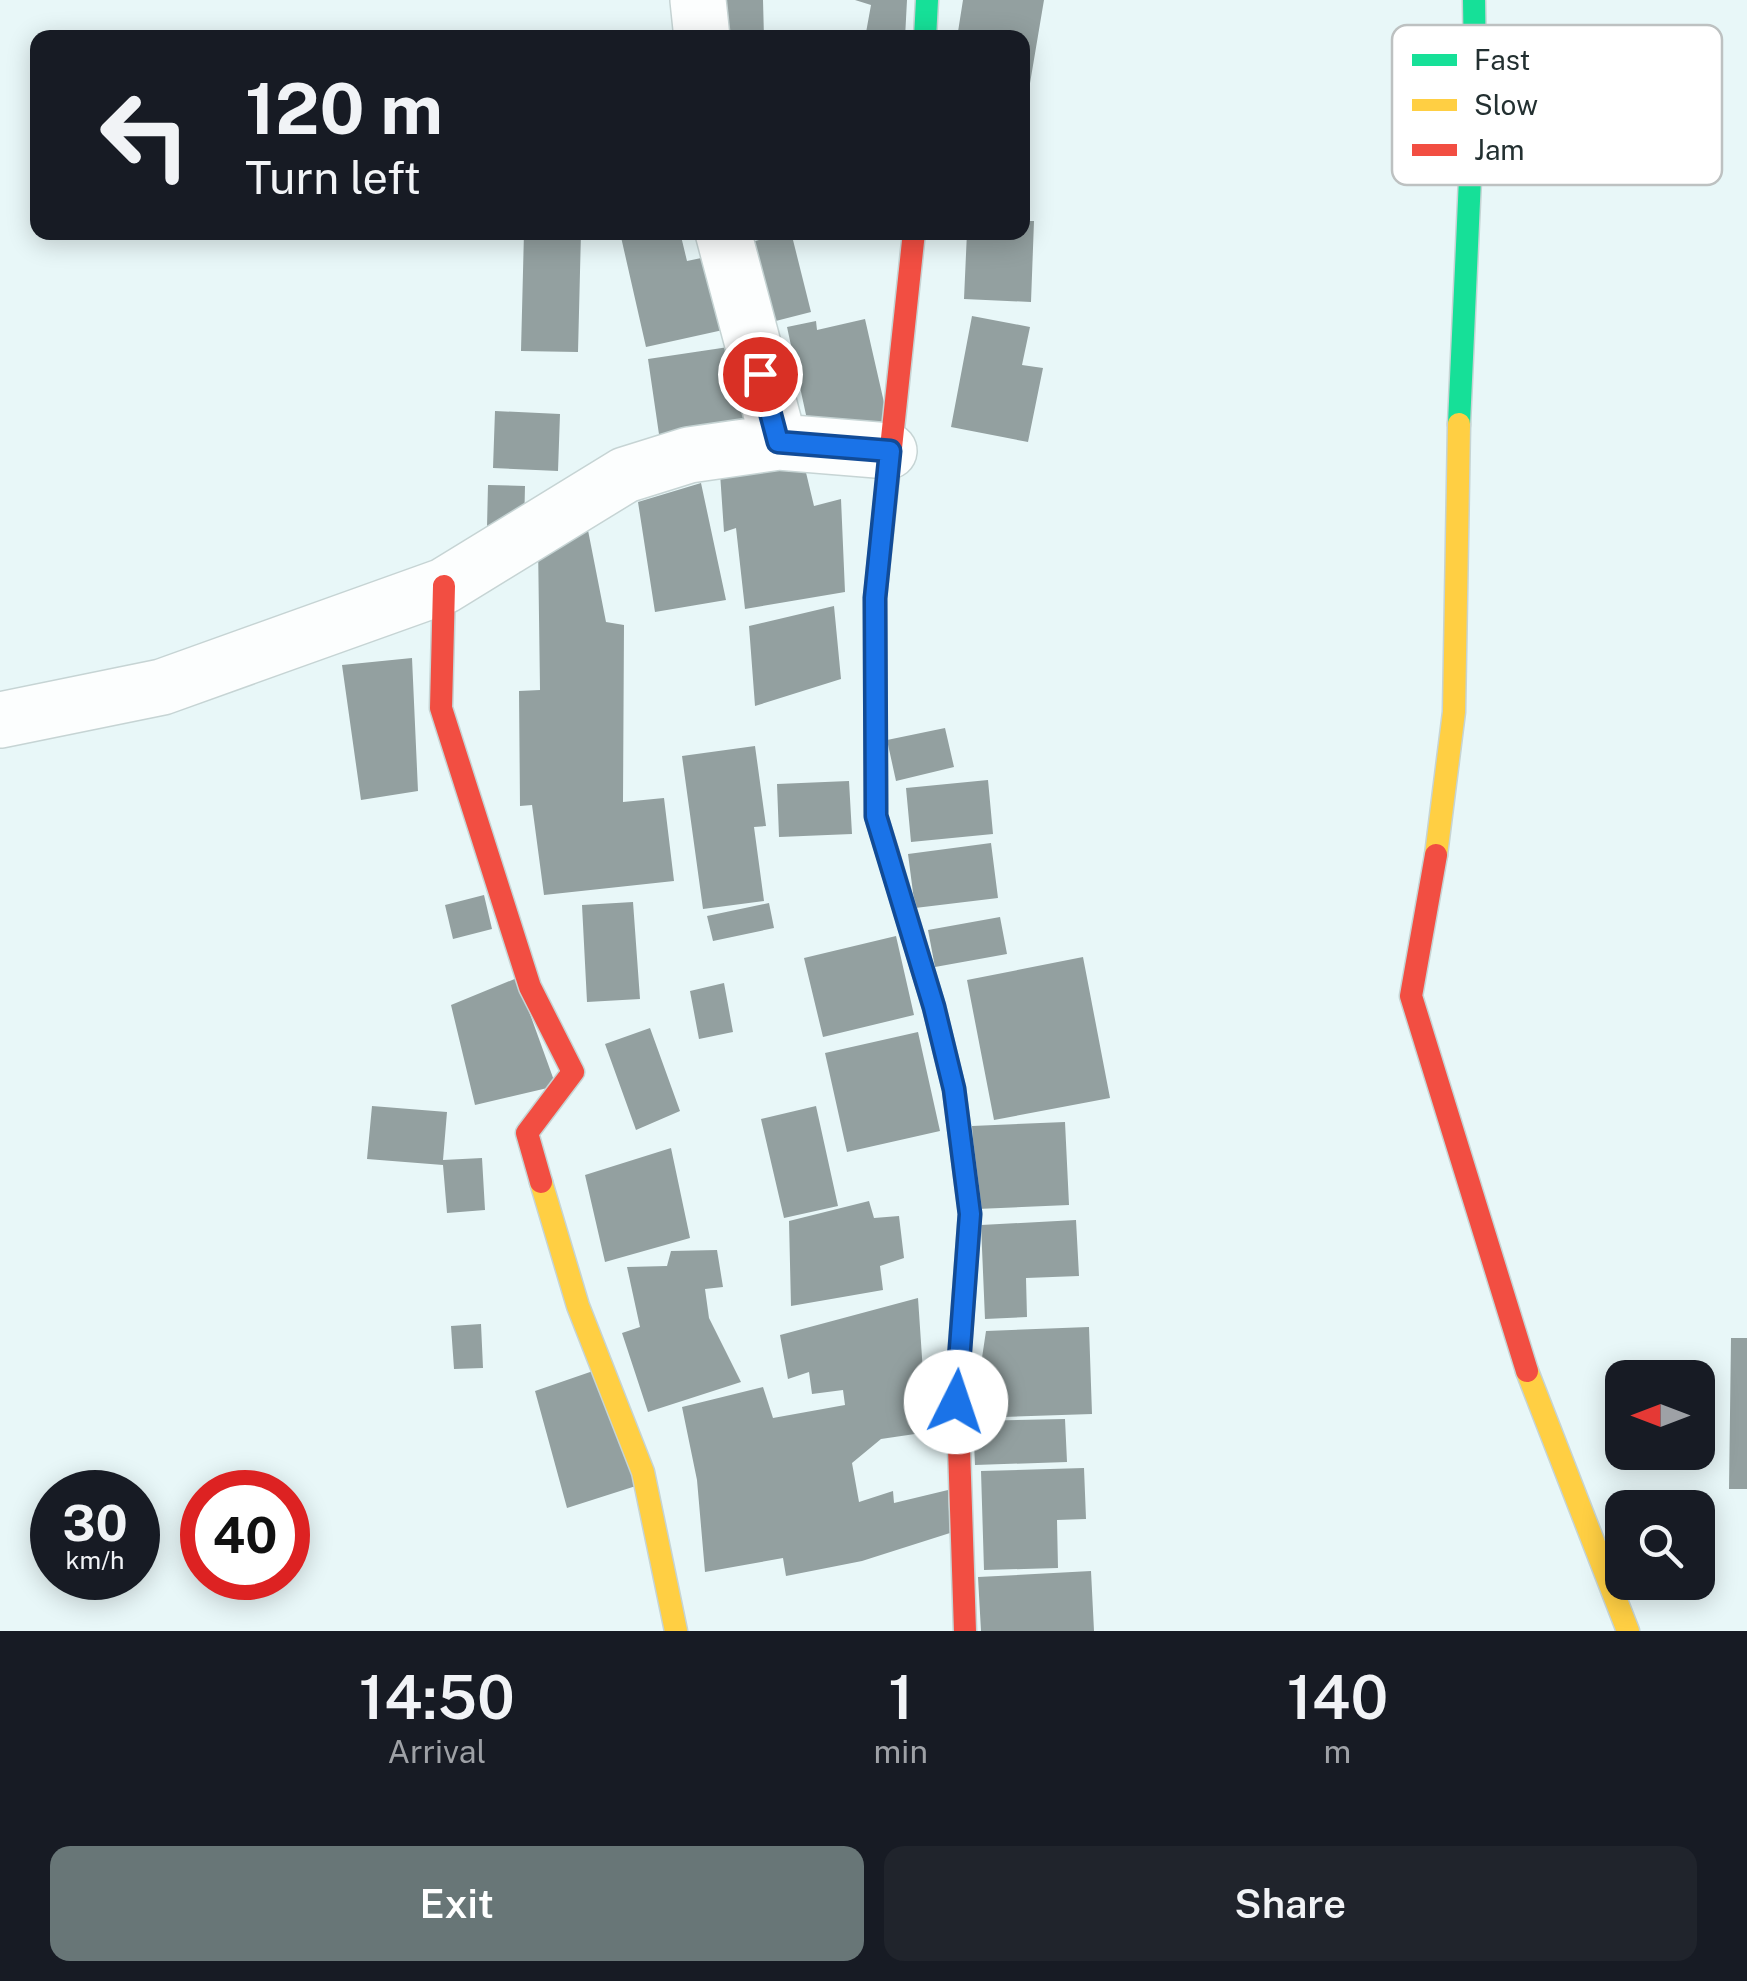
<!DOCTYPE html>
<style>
body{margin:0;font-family:"Public Sans",sans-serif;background:#20242c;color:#f1f3f6;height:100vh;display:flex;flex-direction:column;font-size:38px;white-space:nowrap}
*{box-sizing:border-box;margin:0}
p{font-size:32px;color:#9ea1a6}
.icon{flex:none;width:55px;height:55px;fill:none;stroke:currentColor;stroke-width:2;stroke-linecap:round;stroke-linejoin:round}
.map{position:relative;height:1631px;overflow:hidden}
.drawer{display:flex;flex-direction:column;background:#171b24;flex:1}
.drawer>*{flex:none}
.banner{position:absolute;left:30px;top:30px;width:1000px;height:210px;border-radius:20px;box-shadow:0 5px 25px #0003;background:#171b24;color:#f1f3f6;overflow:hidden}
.needle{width:65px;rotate:270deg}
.buttons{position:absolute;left:1605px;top:1360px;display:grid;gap:20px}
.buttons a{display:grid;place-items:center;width:110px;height:110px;border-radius:20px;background:#171b24;box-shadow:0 5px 25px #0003;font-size:50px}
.speed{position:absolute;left:30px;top:1470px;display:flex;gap:20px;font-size:50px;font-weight:700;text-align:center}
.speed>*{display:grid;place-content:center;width:130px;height:130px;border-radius:50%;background:#171b24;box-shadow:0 5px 25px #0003;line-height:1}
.speed small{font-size:25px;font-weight:400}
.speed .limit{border:15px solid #d22;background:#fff;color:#111}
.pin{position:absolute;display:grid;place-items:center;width:85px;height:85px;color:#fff;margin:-42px;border:5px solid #fff;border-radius:50%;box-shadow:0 2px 10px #0007}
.me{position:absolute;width:110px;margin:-55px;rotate:4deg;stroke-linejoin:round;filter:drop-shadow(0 0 8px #0008)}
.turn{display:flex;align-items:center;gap:35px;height:210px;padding:0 50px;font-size:45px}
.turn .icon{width:130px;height:130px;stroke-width:2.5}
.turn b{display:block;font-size:70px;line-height:85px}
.eta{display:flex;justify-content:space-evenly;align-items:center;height:170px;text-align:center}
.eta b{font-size:60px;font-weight:600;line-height:70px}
.action{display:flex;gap:20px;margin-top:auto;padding:20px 50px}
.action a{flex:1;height:115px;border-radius:20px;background:#687677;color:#fff;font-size:40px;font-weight:600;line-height:115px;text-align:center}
.action a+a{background:#20242c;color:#f1f3f6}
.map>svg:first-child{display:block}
.building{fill:#93a0a0}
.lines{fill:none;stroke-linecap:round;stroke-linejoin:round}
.street-casing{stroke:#c6d4d4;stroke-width:58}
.fast-casing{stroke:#c6d4d4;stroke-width:25}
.slow-casing{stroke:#c6d4d4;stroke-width:25}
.jam-casing{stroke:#c6d4d4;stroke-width:25}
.street{stroke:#fcfefe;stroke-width:55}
.fast{stroke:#16e098;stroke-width:22}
.slow{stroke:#ffcf43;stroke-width:22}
.jam{stroke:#f24e42;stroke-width:22}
.route-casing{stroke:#114b97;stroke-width:25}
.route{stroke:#1a73e8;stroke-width:18}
.key{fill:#fff;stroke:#bdc1c1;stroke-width:2.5}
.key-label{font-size:28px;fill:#233031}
</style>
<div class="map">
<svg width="1747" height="1631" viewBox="0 0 1747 1631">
<rect width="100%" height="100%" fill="#e8f7f8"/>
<path class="building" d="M 715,0 L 763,0 L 764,38 L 715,38 Z
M 855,0 L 907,0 L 905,38 L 865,38 L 871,5 Z
M 963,0 L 1044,0 L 1027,101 L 1022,100 L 1022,38 L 957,38 Z
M 1022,221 L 1034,221 L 1031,302 L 964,299 L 967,232 L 1022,232 Z
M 524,232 L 581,232 L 578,352 L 521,351 Z
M 638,232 L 680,232 L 687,261 L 706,257 L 723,330 L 646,347 L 621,237 Z
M 791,232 L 811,312 L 756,326 L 735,246 Z
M 972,316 L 1030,327 L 1022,365 L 1043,368 L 1028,442 L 951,427 Z
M 865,319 L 888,420 L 811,438 L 787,327 L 816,321 L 817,330 Z
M 742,345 L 756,434 L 661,448 L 648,359 Z
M 495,411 L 560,414 L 558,471 L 493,468 Z
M 803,460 L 814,506 L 841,499 L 845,592 L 745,609 L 736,528 L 724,532 L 720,473 Z
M 701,483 L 726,600 L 655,612 L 638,502 Z
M 488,485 L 525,486 L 524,529 L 487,527 Z
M 586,520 L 606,622 L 624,625 L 623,802 L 664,798 L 674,881 L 544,895 L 532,805 L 520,806 L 519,691 L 540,690 L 538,543 Z
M 834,606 L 841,679 L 755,706 L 749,626 Z
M 412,658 L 418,791 L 361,800 L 342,665 Z
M 945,728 L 954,767 L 896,781 L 887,740 Z
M 755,746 L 766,826 L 754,827 L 764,901 L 703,909 L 682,756 Z
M 988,780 L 993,834 L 911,842 L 906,788 Z
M 849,781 L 852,834 L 779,837 L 777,784 Z
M 991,843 L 998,898 L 915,908 L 908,854 Z
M 484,895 L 492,929 L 453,939 L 445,905 Z
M 633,902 L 640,999 L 587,1002 L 582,905 Z
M 769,903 L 774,928 L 713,941 L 707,916 Z
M 1000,917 L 1007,954 L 935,967 L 928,930 Z
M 896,936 L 914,1015 L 823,1037 L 804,958 Z
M 1083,957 L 1110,1098 L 994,1120 L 967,980 Z
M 517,978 L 556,1086 L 475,1105 L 451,1005 Z
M 724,983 L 733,1032 L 699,1039 L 690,991 Z
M 650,1028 L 680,1111 L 636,1130 L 605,1044 Z
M 918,1032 L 940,1131 L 847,1152 L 825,1053 Z
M 372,1106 L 447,1112 L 443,1160 L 482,1158 L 485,1210 L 447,1213 L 443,1165 L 367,1159 Z
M 816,1106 L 838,1206 L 784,1218 L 761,1119 Z
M 1065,1122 L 1069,1205 L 977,1209 L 972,1126 Z
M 671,1148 L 690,1238 L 605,1262 L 585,1175 Z
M 869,1201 L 874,1218 L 899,1216 L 904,1258 L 880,1266 L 883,1290 L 791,1306 L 789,1221 Z
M 1076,1220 L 1079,1276 L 1026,1278 L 1027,1317 L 985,1319 L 981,1225 Z
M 717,1250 L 723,1287 L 705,1289 L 709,1318 L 741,1382 L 648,1412 L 622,1333 L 640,1327 L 627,1267 L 667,1266 L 671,1251 Z
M 918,1298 L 924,1387 L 943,1391 L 942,1430 L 881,1439 L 852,1463 L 859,1502 L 893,1491 L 894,1503 L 948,1490 L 950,1533 L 862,1561 L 786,1576 L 783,1558 L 705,1572 L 697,1480 L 682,1407 L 763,1387 L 773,1418 L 845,1405 L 843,1390 L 812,1394 L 809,1372 L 788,1379 L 780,1335 Z
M 481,1324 L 483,1368 L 454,1369 L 451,1326 Z
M 1089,1327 L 1092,1414 L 973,1418 L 986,1331 Z
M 1731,1338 L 1747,1338 L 1747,1489 L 1729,1489 Z
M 593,1371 L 639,1485 L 567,1508 L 535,1391 Z
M 1065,1419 L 1067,1462 L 975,1465 L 973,1421 Z
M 1084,1468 L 1086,1519 L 1057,1520 L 1058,1568 L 984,1570 L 981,1471 Z
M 1091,1571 L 1094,1631 L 981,1631 L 978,1577 Z"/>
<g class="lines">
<defs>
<path id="street" d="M 698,0 L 702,38
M 723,232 L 779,442 L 889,451
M 0,720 L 162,687 L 444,586 L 625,475 L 689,455 L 779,442"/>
<path id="fast" d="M 925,38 L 927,0
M 1459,424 L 1475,67 L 1474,0"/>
<path id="slow" d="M 887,851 L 934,1007 L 954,1089 L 970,1214 L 957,1386
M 1436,855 L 1454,712 L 1459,424
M 541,1182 L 578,1306 L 643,1472 L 676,1631
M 1527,1371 L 1628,1631"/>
<path id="jam" d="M 444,586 L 441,708 L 530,987 L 573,1072 L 527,1133 L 541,1182
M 887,851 L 876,816 L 875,598 L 914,232
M 1436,855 L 1411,996 L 1527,1371
M 957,1386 L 965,1631"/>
</defs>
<use href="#street" class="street-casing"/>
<use href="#fast" class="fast-casing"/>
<use href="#slow" class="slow-casing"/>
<use href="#jam" class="jam-casing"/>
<use href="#street" class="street"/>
<use href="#fast" class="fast"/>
<use href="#slow" class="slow"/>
<use href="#jam" class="jam"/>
</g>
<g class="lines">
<defs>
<path id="route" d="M 760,374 L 778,442 L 890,451 L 875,598 L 876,816 L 934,1007 L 954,1089 L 970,1214 L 956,1402"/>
</defs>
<use href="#route" class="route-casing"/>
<use href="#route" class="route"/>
</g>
<rect x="1392" y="25" width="330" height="160" rx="15" class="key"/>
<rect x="1412" y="54" width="45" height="12" fill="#16e098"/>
<rect x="1412" y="99" width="45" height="12" fill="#ffcf43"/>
<rect x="1412" y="144" width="45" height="12" fill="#f24e42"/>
<g class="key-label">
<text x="1474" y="70">Fast</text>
<text x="1474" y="115">Slow</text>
<text x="1474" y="160">Jam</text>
</g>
</svg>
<div class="buttons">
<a><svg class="needle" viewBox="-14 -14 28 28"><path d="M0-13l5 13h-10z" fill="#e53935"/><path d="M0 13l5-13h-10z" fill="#9ea1a6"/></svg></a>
<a><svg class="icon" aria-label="search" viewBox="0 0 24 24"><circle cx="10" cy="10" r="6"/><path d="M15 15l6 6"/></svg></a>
</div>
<div class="speed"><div>30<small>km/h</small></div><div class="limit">40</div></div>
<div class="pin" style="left:760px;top:374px;background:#d93025"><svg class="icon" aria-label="arrive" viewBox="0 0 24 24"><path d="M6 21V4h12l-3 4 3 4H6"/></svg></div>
<svg class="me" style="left:956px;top:1402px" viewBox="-20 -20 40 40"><circle r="19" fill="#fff"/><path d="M0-13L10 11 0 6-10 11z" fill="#1a73e8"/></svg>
<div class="banner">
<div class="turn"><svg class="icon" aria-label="left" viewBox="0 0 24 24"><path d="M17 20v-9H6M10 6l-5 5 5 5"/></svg><div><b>120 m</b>Turn left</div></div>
</div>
</div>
<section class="drawer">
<div class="eta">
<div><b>14:50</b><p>Arrival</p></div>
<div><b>1</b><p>min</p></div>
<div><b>140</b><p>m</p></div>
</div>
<div class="action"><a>Exit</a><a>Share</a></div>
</section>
